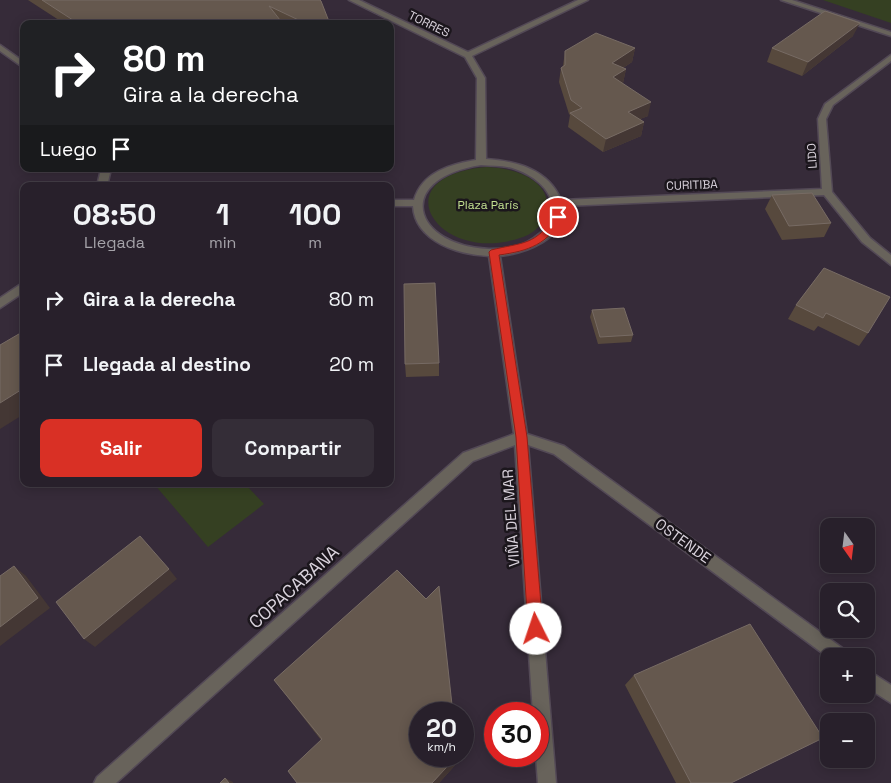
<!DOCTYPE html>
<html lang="es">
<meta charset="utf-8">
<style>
body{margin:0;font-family:"Space Grotesk",sans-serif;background:#342d37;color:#f1f3f6;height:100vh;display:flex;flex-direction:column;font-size:19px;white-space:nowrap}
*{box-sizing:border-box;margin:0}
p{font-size:16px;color:#a5a3a9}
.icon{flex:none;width:28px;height:28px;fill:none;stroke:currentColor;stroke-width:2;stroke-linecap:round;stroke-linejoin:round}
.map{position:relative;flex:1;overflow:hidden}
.sheet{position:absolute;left:20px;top:182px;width:374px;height:305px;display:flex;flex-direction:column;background:#28202b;border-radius:10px;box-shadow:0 2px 12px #0003,0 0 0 1px #443e47}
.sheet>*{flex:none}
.banner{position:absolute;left:20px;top:20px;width:374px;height:152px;border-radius:10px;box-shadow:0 2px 12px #0003,0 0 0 1px #443e47;background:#202124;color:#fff;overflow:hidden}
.needle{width:32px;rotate:166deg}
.tools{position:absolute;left:820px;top:518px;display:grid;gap:10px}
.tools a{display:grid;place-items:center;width:55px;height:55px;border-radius:10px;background:#28202b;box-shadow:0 2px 12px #0003,0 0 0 1px #443e47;font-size:25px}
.speed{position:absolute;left:409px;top:702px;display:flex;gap:10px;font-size:25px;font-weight:700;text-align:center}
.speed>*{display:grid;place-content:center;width:65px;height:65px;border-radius:50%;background:#28202b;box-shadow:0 2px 12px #0003,0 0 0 1px #443e47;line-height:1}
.speed small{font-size:12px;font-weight:400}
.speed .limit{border:8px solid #d22;background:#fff;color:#111}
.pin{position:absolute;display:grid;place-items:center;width:42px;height:42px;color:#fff;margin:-21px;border:2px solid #fff;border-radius:50%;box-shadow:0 1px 5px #0007}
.me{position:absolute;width:55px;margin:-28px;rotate:356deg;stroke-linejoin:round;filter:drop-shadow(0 0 4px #0008)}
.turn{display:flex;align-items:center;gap:18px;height:105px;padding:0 20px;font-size:22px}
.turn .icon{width:65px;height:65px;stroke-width:2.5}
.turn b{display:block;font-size:35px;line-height:42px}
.then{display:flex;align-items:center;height:48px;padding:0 20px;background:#0003;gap:10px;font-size:19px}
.eta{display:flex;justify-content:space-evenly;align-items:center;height:85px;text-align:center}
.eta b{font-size:30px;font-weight:700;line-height:35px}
.cta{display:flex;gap:10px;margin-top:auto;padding:10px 20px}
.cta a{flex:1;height:58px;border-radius:10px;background:#d93025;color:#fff;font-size:20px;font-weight:700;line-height:58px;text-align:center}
.cta a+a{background:#342d37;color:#f1f3f6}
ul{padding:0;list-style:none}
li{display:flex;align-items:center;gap:15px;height:65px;padding:0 20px}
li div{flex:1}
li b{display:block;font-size:19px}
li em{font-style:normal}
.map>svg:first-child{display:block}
.green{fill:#354022}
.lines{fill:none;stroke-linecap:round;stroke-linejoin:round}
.minor-casing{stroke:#534956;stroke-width:3}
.minor{fill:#68635b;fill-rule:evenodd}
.wall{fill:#57493d}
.shaded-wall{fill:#443734}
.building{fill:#65584e;stroke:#776b64}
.route{fill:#d93025;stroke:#8d1f18}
.labels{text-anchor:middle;stroke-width:5;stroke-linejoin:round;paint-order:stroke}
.far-street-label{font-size:12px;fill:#d9d2dc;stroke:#1b161c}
.far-park-label{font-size:12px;fill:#c3e090;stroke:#1b161c}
.street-label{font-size:15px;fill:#d9d2dc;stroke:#1b161c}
.near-street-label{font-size:18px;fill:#d9d2dc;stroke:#1b161c}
</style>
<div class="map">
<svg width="891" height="783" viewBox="0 0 891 783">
<rect width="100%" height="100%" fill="#362b39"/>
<path class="green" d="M 823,0 L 891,0 L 891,23 Z
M 487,167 C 503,168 520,171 534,181 C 557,198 548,228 523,237 C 439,268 378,176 487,167 Z
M 154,484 L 245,484 L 264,504 L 208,547 Z"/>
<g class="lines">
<defs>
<path id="minor" d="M 349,0 L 359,0 L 468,52 L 578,0 L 588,0 L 472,56 L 485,78 L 486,159 C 516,161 548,169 561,200 L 822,189 L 818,119 L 825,104 L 891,55 L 891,61 L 833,105 L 826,119 L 832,192 L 870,238 L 891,255 L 891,265 L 862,242 L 824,195 L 563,206 C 567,239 525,253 500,256 L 527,434 L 564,446 L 845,650 L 847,656 L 829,656 L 829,658 L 554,454 L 528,445 L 556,783 L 538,783 L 536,756 L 538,714 L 533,714 L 515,445 L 473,461 L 116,783 L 94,783 L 97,777 L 463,453 L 514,434 L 489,256 C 460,255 415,242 413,206 L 390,206 L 390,200 L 414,200 C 422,172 451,164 476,160 L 477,78 L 465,57 ZM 481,165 C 492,166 504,165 515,169 C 555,183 569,220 527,242 C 516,248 502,249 489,249 C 413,246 392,179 481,165 Z
M 781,0 L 792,0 L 891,32 L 891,36 Z
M 0,45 L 24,62 L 24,68 L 0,51 Z
M 101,169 L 111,169 L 107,186 L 97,186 Z
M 24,282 L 24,292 L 0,308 L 0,298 Z
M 866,669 L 891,685 L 891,703 L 866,687 Z"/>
</defs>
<use href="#minor" class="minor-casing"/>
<use href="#minor" class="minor"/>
</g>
<path class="wall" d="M 28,0 L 320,0 L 330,24 L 282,24 L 281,23 L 281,24 L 65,24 Z
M 853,36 L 802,76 L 767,62 L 772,48 Z
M 635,48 L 632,62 L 623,68 L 626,69 L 623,83 L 622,83 L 648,116 L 640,119 L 644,122 L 641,136 L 603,152 L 568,127 L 570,115 L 569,114 L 559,82 L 561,68 L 563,66 L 565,51 Z
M 772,195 L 831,223 L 824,237 L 782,240 L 765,209 Z
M 824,268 L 868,333 L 859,346 L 818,326 L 814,331 L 788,319 L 796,305 Z
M 592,310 L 633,335 L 631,342 L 598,344 L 590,317 Z
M 439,363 L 439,376 L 406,377 L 405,364 Z
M 634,675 L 731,783 L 676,783 L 625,685 Z
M 274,680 L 457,763 L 439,783 L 297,783 L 321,740 Z"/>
<path class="shaded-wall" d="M 280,20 L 281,24 L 271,24 Z
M 860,23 L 853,36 L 802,76 L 808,62 Z
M 635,48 L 632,62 L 609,77 L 612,63 Z
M 626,69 L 623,83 L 611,91 L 613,77 Z
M 651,102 L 648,116 L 625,125 L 628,112 Z
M 644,122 L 641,136 L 603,152 L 606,139 Z
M 24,388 L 24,414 L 0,429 L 0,403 Z
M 14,566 L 26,576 L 50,608 L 0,646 L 0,627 Z
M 169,569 L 177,579 L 95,647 L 84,639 Z
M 457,756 L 457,763 L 439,783 L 432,783 Z
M 225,778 L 233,782 L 233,783 L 229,783 Z"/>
<path class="building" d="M 42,0 L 320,0 L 321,1 L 330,24 L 307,24 L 269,6 L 280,20 L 271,24 L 79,24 Z
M 825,11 L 860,23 L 808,62 L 772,48 Z
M 596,33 L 635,48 L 612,63 L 626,69 L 613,77 L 651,102 L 628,112 L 644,122 L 606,139 L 570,113 L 582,108 L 571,100 L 561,68 L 565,65 L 565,51 Z
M 812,193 L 831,223 L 789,226 L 772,195 Z
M 824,268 L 890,297 L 868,333 L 826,313 L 823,318 L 796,305 Z
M 435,283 L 439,363 L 405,364 L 404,284 Z
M 624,308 L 633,335 L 600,337 L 592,310 Z
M 24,331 L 24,388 L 0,403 L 0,345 Z
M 140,536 L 169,569 L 84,639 L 56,602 Z
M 14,566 L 38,598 L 0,627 L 0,576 Z
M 397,570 L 426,599 L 439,586 L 453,714 L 420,714 L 420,756 L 457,756 L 432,783 L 297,783 L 288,771 L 322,739 L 274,680 Z
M 750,624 L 823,738 L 731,783 L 691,783 L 634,675 Z
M 225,778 L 229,783 L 220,783 Z"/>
<path class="route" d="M 558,214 L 563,217 C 548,244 529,251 499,255 L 527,437 L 543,629 L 541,634 L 536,636 L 530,634 L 528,629 L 516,437 L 489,252 L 491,250 C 523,242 536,246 555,215 Z"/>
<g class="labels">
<g class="far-street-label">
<text transform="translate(429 24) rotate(26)" y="4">TORRES</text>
<text transform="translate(812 156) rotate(-93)" y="4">LIDO</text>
<text transform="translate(692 185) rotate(-2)" y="4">CURITIBA</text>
</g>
<g class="far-park-label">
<text x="488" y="209">Plaza París</text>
</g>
<g class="street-label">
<text transform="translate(511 518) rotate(-94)" y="5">VIÑA DEL MAR</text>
<text transform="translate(683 541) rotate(36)" y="5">OSTENDE</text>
</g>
<g class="near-street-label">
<text transform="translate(294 587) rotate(-42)" y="6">COPACABANA</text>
</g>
</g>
</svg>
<div class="tools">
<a><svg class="needle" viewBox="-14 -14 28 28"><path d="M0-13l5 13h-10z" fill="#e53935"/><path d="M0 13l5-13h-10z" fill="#a5a3a9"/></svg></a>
<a><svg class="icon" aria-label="search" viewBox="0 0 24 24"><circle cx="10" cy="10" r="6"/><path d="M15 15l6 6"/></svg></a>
<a>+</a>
<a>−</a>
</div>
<div class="speed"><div>20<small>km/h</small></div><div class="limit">30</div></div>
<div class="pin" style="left:558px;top:217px;background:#d93025"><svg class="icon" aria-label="arrive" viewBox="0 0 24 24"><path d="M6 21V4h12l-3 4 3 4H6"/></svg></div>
<svg class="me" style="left:536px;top:629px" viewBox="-20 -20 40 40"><circle r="19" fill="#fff"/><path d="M0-13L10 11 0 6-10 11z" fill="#d93025"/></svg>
<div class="banner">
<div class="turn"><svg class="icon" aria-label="right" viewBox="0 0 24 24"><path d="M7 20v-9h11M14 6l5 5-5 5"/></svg><div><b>80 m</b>Gira a la derecha</div></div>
<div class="then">Luego<svg class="icon" aria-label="arrive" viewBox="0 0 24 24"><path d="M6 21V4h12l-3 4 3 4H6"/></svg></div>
</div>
<section class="sheet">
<div class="eta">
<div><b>08:50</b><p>Llegada</p></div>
<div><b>1</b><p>min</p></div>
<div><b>100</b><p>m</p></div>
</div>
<ul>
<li><svg class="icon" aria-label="right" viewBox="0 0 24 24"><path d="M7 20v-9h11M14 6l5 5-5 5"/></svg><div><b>Gira a la derecha</b></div><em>80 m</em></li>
<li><svg class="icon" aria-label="arrive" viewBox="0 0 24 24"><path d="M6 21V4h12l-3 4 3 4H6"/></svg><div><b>Llegada al destino</b></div><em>20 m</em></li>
</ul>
<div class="cta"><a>Salir</a><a>Compartir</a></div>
</section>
</div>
